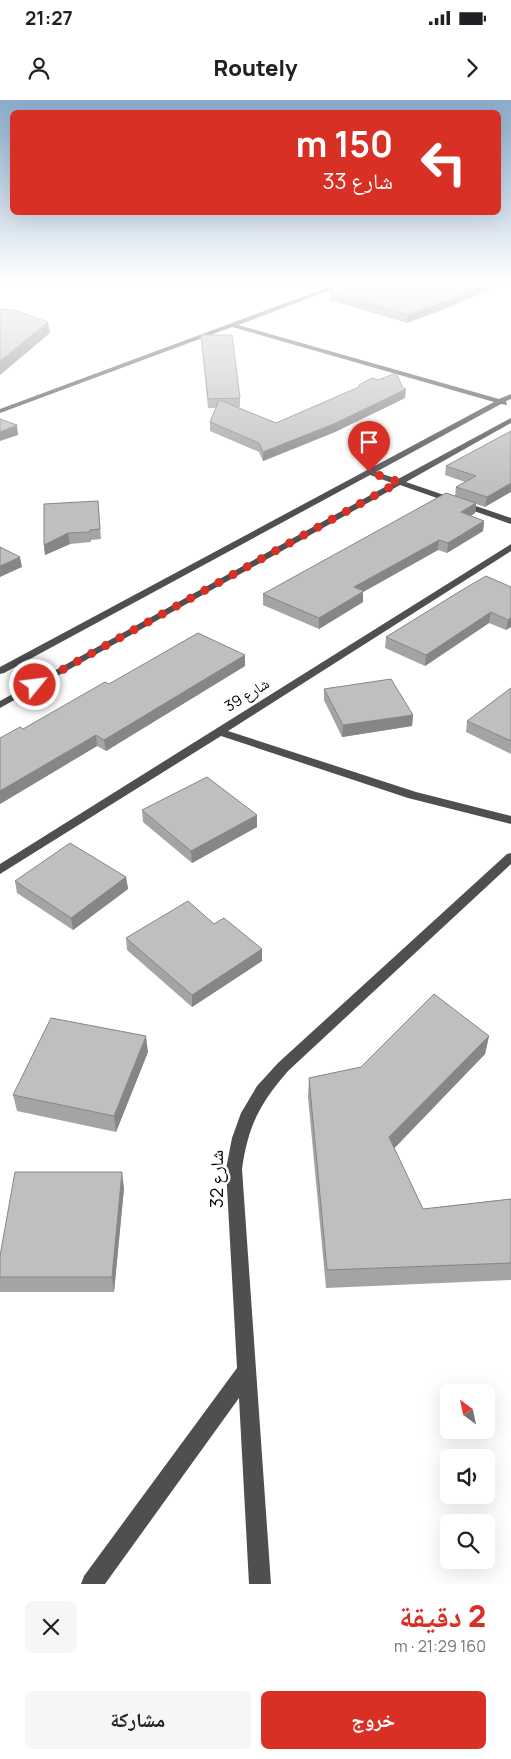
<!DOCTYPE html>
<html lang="ar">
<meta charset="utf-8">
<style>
body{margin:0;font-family:Manrope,"Noto Naskh Arabic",sans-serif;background:#f6f6f6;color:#202124;direction:rtl;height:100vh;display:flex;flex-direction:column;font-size:19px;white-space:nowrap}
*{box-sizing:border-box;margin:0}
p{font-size:16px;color:#757577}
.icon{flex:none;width:28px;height:28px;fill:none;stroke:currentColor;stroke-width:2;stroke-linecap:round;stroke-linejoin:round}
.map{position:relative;height:1484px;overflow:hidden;direction:ltr}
.details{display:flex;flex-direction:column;background:#fff;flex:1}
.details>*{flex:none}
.top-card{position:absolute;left:10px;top:10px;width:491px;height:105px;border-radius:8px;box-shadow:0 5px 20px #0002;direction:rtl;background:#d93025;color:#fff;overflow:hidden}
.needle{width:32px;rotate:327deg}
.fabs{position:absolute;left:440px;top:1284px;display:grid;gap:10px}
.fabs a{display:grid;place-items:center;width:55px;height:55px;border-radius:8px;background:#fff;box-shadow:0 5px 20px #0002;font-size:25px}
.pin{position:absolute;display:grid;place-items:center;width:42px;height:42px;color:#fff;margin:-51px -21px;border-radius:50% 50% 50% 0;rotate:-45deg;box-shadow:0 0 5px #0007}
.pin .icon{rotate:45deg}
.me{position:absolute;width:55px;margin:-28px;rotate:61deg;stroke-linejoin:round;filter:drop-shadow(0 0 4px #0008)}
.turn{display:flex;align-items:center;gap:18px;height:105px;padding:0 25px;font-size:22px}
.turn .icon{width:65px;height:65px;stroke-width:2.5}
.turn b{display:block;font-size:35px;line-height:42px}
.round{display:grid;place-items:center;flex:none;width:52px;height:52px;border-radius:8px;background:#f6f6f6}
.overview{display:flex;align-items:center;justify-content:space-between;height:85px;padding:0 25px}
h1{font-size:30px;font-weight:800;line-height:38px;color:#d93025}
.primary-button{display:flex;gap:10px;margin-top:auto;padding:10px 25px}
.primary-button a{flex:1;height:58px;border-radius:8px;background:#d93025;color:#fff;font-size:20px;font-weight:800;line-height:58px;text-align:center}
.primary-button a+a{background:#f6f6f6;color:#202124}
.status{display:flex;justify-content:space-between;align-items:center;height:35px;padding:0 25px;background:#fff;direction:ltr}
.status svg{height:14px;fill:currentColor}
header{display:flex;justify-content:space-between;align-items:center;height:65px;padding:0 25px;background:#fff;font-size:22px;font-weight:800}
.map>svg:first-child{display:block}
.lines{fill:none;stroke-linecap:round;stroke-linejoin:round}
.minor{fill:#4f4f4f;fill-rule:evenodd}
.wall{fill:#a4a4a4}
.shaded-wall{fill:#868686}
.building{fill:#bfbfbf;stroke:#868686}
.route{stroke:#d93025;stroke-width:9;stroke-dasharray:0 16.2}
.labels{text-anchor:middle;stroke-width:5;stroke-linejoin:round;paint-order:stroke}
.street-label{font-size:15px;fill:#000;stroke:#fff}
.near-street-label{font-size:18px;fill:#000;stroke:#fff}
</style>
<div class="status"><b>21:27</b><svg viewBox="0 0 49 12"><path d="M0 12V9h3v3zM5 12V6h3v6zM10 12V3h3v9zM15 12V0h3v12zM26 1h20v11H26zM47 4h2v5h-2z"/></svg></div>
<header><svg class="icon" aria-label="forward" viewBox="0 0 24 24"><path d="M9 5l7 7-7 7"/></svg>Routely<svg class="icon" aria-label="person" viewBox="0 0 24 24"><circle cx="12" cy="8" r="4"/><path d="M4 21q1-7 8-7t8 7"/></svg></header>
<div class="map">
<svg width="511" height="1484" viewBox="0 0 511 1484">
<rect width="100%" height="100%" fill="#fff"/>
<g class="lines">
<path class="minor" d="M 332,183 L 338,183 L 333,189 L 238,225 L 499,299 L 511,294 L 511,299 L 506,301 L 507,305 L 501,304 L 376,372 L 398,379 L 511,318 L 511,323 L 406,382 L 511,418 L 511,424 L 400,385 L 0,608 L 0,601 L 392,383 L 370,375 L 4,573 L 0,574 L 0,567 L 494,302 L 232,227 L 0,313 L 0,309 L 329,187 Z
M 511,444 L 511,451 L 228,631 L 416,692 L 511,716 L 511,724 L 408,698 L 221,636 L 0,774 L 0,764 Z
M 511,753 L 511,764 L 288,971 C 260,1003 248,1026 242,1069 L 271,1484 L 249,1484 L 239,1298 L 105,1484 L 81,1484 L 84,1476 L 237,1268 L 226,1069 L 232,1038 L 241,1013 L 257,986 L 278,963 L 507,754 Z"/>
</g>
<path class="wall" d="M 362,183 L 507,183 L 455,204 L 455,205 L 407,223 L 330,200 L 330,192 Z
M 201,235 L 240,298 L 240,307 L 237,307 L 276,323 L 359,287 L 359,285 L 405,298 L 335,332 L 263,361 L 259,352 L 210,331 L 210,322 L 216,308 L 208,308 Z
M 511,331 L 485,407 L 476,404 L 475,413 L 471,416 L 484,421 L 483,431 L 447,453 L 438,450 L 363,492 L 363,502 L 319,529 L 263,505 L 263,494 L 455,396 L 456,387 L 465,382 L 445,375 L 446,366 Z
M 98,401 L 101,439 L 91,440 L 91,442 L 70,444 L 45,455 L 44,445 Z
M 511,487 L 511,527 L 506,530 L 489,523 L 425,566 L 385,548 L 386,537 Z
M 245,566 L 106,651 L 97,646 L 0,704 L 0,638 L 23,629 L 109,584 Z
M 511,588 L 511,654 L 466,632 L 467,621 Z
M 324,589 L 413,615 L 412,626 L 342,637 L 324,600 Z
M 142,710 L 257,715 L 257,727 L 192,763 L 143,722 Z
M 126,777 L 128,789 L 73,830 L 17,793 L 15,781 Z
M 214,824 L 262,849 L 262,861 L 192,907 L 127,850 L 126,838 Z
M 489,936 L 485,954 L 394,1048 L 423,1109 L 511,1099 L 511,1180 L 326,1188 L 308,997 L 309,978 L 361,967 Z
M 148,952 L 116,1032 L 17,1011 L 13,995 Z
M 124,1088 L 114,1192 L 0,1192 L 0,1177 Z"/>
<path class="shaded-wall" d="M 489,183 L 507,183 L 455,204 L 455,205 L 407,223 L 407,215 Z
M 48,222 L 50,233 L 0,275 L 0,261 Z
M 406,289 L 405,298 L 335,332 L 263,361 L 263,352 Z
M 17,325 L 18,335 L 0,341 L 0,332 Z
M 511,383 L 511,392 L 485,407 L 487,397 Z
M 476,403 L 475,413 L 460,422 L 461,412 Z
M 484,421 L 483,431 L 447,453 L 448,443 Z
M 68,433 L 70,444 L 45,455 L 44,445 Z
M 439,440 L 438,450 L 363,492 L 363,502 L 319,529 L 319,518 L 354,487 Z
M 20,457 L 22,467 L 0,477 L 0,466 Z
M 491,512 L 489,523 L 425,566 L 426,555 Z
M 511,517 L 511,527 L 506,530 L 508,520 Z
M 245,555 L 245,566 L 106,651 L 104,640 Z
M 413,615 L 412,626 L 342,637 L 343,625 Z
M 96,635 L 97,646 L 0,704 L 0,691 Z
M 257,715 L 257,727 L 192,763 L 191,751 Z
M 126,777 L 128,789 L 73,830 L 71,818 Z
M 262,849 L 262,861 L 192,907 L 192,895 Z
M 146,936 L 148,952 L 116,1032 L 114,1016 Z
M 489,936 L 485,954 L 387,1056 L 389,1037 Z
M 122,1072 L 124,1088 L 114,1192 L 112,1177 Z"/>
<path class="building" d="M 362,183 L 489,183 L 453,197 L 456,198 L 407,215 L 330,192 Z
M 0,209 L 14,210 L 48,222 L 0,261 Z
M 201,235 L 232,235 L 240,298 L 208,299 Z
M 396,273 L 403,288 L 406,289 L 336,323 L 263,352 L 259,343 L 210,322 L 219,300 L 276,323 L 359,287 L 359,285 L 372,278 L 378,280 Z
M 0,319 L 17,325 L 0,332 Z
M 511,331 L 511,383 L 487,397 L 456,387 L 476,376 L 446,366 Z
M 446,393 L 476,403 L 461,412 L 484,421 L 448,443 L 439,440 L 354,487 L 364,491 L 319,518 L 263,494 Z
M 98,401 L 100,429 L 90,430 L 90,432 L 68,433 L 44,445 L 44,404 Z
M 0,447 L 20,457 L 0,466 Z
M 486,476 L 511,487 L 511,517 L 508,520 L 491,512 L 426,555 L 386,537 L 462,490 Z
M 198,533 L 245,555 L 104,640 L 96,635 L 0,691 L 0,638 L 20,627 L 23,629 L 105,582 L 109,584 Z
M 391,579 L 413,615 L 343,625 L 324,589 Z
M 511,588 L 511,641 L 467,621 Z
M 207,677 L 257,715 L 191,751 L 142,710 Z
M 70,743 L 126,777 L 71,818 L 15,781 Z
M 188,801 L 214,824 L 224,818 L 262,849 L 192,895 L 126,838 Z
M 434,894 L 489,936 L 389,1037 L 423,1109 L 511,1099 L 511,1163 L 327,1170 L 309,978 L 361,967 Z
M 51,918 L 146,936 L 114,1016 L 13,995 Z
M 15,1072 L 122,1072 L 112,1177 L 0,1177 L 0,1156 Z"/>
<linearGradient id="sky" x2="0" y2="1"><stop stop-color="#8aabca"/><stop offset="0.47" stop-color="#fff"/><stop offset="1" stop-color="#fff" stop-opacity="0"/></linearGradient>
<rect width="511" height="390" fill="url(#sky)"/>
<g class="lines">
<path class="route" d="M 35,585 L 399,382 L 369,372"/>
</g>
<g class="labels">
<g class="street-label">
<text transform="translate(247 595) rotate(-32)" y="5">شارع 39</text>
</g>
<g class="near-street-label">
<text transform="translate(217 1079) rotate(-90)" y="6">شارع 32</text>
</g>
</g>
</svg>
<div class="fabs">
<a><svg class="needle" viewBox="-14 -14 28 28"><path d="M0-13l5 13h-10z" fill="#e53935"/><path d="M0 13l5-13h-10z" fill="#757577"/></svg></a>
<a><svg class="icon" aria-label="sound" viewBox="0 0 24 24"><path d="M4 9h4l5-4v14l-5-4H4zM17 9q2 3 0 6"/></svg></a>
<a><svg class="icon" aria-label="search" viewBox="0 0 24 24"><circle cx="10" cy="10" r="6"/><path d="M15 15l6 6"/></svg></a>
</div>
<div class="pin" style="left:369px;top:372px;background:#d93025"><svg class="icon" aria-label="arrive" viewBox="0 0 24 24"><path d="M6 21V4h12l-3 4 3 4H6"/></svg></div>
<svg class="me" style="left:35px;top:585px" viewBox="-20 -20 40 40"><circle r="17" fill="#d93025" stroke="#fff" stroke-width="3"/><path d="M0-11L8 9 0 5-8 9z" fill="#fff"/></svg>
<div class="top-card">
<div class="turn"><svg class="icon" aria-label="left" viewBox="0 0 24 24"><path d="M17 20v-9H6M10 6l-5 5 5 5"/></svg><div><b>150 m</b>شارع 33</div></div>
</div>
</div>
<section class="details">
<div class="overview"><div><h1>2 دقيقة</h1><p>160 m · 21:29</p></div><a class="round"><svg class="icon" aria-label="close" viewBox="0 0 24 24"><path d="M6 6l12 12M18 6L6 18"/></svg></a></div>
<div class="primary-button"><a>خروج</a><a>مشاركة</a></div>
</section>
